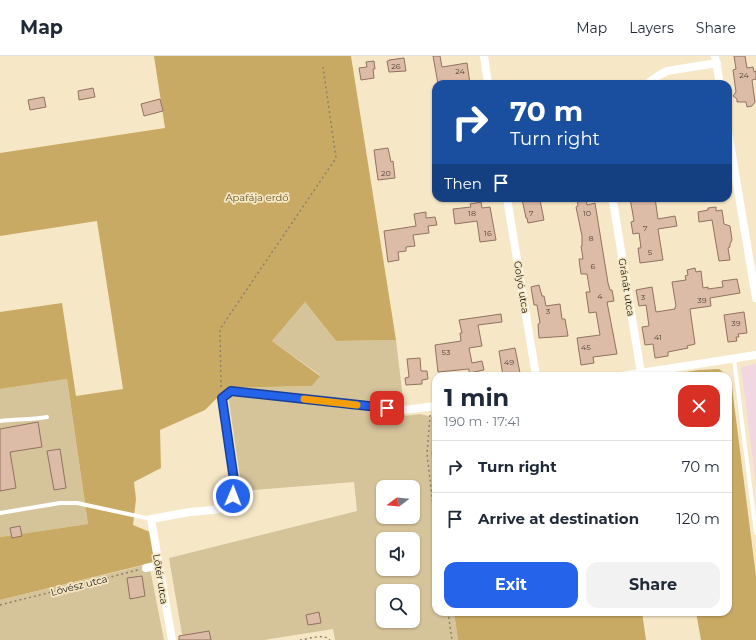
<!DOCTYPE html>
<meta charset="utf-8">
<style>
body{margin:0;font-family:Montserrat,sans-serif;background:#f2f2f3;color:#1f2937;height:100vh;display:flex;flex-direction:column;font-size:15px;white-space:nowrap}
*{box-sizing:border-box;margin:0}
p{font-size:13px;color:#747a83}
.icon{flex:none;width:22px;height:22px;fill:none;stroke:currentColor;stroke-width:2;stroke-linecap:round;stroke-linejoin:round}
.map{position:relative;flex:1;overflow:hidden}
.panel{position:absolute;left:432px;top:316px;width:300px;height:244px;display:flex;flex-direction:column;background:#fff;border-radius:12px;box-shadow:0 1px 3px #0004}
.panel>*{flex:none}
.hud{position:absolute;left:432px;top:24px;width:300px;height:122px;border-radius:12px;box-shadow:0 1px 3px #0004;background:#1a4fa0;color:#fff;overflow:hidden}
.needle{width:26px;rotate:254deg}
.controls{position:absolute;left:376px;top:424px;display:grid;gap:8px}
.controls a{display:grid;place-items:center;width:44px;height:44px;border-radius:8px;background:#fff;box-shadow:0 1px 3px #0004;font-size:20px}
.pin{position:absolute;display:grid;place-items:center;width:34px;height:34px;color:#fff;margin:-17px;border-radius:8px;box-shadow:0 2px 6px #0006}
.me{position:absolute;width:44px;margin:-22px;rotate:1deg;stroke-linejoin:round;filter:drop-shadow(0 0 3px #0008)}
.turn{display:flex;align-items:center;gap:14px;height:84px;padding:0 12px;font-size:18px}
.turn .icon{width:52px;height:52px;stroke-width:2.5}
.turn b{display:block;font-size:28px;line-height:34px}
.then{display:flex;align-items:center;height:38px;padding:0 12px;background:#0003;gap:8px;font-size:15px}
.round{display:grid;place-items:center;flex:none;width:42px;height:42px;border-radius:12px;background:#f2f2f3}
.summary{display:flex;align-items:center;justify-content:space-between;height:68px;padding:0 12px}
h1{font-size:24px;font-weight:700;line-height:30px}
.action{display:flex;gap:8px;margin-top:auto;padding:8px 12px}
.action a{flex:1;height:46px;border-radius:12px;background:#2563eb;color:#fff;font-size:16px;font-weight:700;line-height:46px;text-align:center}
.action a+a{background:#f2f2f3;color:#1f2937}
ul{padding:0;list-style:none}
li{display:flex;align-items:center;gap:12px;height:52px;padding:0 12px;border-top:1px solid #e0e1e3}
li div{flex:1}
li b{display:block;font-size:15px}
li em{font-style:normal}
header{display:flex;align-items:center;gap:24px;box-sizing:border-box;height:56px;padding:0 20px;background:#fff;border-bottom:1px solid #e0e1e3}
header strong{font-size:19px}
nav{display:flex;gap:22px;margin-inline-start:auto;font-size:14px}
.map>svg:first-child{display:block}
.industrial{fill:#f0d7e1}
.green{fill:#d5c39a;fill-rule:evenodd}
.forest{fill:#c8aa64}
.building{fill:#dcbba7;stroke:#917261}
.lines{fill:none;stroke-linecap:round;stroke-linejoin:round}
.path{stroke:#8b816a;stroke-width:1.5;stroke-dasharray:2 3;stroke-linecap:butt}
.lane{stroke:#fff;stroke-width:4}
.street{stroke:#fff;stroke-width:8}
.route-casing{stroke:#184099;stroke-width:10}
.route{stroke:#2563eb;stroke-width:7}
.slow{stroke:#f59e0b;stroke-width:7}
.labels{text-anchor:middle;stroke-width:3.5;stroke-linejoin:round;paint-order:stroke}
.number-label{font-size:8px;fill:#544739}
.park-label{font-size:10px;fill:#66521d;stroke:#f6e8c6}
.street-label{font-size:10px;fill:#262014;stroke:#f6e8c6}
</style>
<header>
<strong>Map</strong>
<nav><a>Map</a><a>Layers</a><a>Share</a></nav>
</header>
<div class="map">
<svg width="756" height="584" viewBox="0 0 756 584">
<rect width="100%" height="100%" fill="#f6e8c6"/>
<path class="industrial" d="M 756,308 L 756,428 L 741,311 Z"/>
<path class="green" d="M 305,246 L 336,285 L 396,284 L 405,360 L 420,358 L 436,362 L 431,397 L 436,432 L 436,556 L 454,556 L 458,584 L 335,584 L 333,573 L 264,584 L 183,584 L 169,502 L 357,455 L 354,426 L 242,435 L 227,332 L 312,330 L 320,319 L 272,285 ZM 383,431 L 413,431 L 413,461 L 383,461 ZM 383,483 L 413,483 L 413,513 L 383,513 ZM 383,535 L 413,535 L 413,565 L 383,565 Z
M 67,323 L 88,468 L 0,481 L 0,333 Z
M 149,508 L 164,584 L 0,584 L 0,544 Z"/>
<path class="forest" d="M 154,0 L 351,0 L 396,284 L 336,285 L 305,246 L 272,285 L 320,320 L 312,330 L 227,332 L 205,354 L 160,374 L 161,412 L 134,426 L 136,443 L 133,469 L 150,476 L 155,506 L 0,544 L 0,481 L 88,468 L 67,323 L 0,333 L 0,256 L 62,247 L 76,340 L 123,333 L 97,165 L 0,180 L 0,97 L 165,72 Z
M 719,313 L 728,320 L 663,320 L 698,314 Z
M 728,320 L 731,324 L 756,520 L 756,584 L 701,584 L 696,556 L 728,556 Z
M 436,367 L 436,432 L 431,397 Z
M 454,556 L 642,556 L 646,584 L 458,584 Z"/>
<path class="building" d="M 433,0 L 440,0 L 442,11 L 467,7 L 470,28 L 438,28 Z
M 734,0 L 745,0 L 747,12 L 753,11 L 754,16 L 756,15 L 756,23 L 752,24 L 755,46 L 752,50 L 747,51 L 746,46 L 737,46 L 737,43 L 733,40 L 736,36 L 733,14 L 736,13 Z
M 404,2 L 406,15 L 389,16 L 387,5 L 389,5 L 389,4 Z
M 374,5 L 375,13 L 373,13 L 374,22 L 361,24 L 359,12 L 367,11 L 366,6 Z
M 93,32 L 95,41 L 79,44 L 78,35 Z
M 44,41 L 46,51 L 30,54 L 28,44 Z
M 160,43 L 163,55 L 144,60 L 141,48 Z
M 388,92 L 391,106 L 393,105 L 395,122 L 378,124 L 374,94 Z
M 534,142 L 535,145 L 540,144 L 544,164 L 528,167 L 527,162 L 526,162 L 522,143 Z
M 577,142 L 586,142 L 587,149 L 595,147 L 608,227 L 610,234 L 612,234 L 614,245 L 607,246 L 617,298 L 593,301 L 594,307 L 581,309 L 577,282 L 600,279 L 596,256 L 589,257 L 586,236 L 590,236 L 587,218 L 581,218 L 579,203 L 583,203 L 581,190 L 582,190 L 582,180 L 576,151 L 578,150 Z
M 630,142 L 655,142 L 658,163 L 675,160 L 677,170 L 658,173 L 663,204 L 640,207 L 638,192 L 641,192 L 639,177 L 633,178 L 631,166 L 634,165 Z
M 481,146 L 482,152 L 490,151 L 496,184 L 480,186 L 477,165 L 455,168 L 453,153 L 471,151 L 470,148 Z
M 716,151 L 716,155 L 722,154 L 724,168 L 730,170 L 732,184 L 730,188 L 730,191 L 728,192 L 730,204 L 719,205 L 712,164 L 699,166 L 698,156 L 708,154 L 708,152 Z
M 426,156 L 426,162 L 435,161 L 437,169 L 428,170 L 429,177 L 413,179 L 415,190 L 406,191 L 406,195 L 398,196 L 399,204 L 388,206 L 384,175 L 416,170 L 414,158 Z
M 695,212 L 696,216 L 701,215 L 703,232 L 708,231 L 708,233 L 723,231 L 722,225 L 737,223 L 740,237 L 710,242 L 711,250 L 690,253 L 695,288 L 687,290 L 688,292 L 668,296 L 668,300 L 655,302 L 653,288 L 645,289 L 642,271 L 649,270 L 646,249 L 639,250 L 636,234 L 652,231 L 656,256 L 675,253 L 675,251 L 676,250 L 672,226 L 686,224 L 685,220 L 688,219 L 687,214 Z
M 539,229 L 542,240 L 544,240 L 546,250 L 560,248 L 562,263 L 565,263 L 568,280 L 539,282 L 538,268 L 540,267 L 537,249 L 534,249 L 531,231 Z
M 744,256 L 747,277 L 738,278 L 739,281 L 736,281 L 737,285 L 728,286 L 724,259 Z
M 501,258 L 502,266 L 478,269 L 482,290 L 469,292 L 472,307 L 482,305 L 484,314 L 469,317 L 469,313 L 438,316 L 435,289 L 461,285 L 460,277 L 462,277 L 459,264 Z
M 515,292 L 520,317 L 514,318 L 514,320 L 503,320 L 499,295 Z
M 420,302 L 421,315 L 427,315 L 428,323 L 422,324 L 422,328 L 406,329 L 405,322 L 409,321 L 407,303 Z
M 38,366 L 42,391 L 10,396 L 16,432 L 0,435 L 0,373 Z
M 60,393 L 66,432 L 54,434 L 47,395 Z
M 20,470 L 22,480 L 12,482 L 10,472 Z
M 142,520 L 145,540 L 130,543 L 127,522 Z
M 319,556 L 321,567 L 308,569 L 306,559 Z
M 209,575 L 211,584 L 179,584 L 179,580 Z"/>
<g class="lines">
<path class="path" d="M 221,331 L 220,273 L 336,102 L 323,11
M 430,359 L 427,398 L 436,475
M 0,549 L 138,514
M 448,556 L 452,584
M 300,584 C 309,583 323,577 330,584"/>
<path class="lane" d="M 734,303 L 756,477
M 0,365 C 16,363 31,364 47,361
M 0,457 L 60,447 L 77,447 L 151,463"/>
<path class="street" d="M 484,0 L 488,28
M 715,0 L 720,28
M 648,27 L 658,20 L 667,15 L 717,7
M 728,75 L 756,242
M 507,142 L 536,320
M 613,145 L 641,317
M 621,320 L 756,299
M 146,512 L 159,509
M 172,584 L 151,463 L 190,456 L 213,454 L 225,451 L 230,447 L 235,431 L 222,342 L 231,335 L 403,354 L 436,350"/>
</g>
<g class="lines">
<defs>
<path id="route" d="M 233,440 L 235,431 L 222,342 L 231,335 L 387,352"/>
</defs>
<use href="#route" class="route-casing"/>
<use href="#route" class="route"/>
<path class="slow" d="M 304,343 L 357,349"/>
</g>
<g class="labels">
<g class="number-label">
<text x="396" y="13">26</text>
<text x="460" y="18">24</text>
<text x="744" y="22">24</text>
<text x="386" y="120">20</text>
<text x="472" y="160">18</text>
<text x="531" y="160">7</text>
<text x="587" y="160">10</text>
<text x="645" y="175">7</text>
<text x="488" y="180">16</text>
<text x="591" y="185">8</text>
<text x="650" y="199">5</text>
<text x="593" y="213">6</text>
<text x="600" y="243">4</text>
<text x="643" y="244">3</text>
<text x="702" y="247">39</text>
<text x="548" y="258">3</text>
<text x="736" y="270">39</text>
<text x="658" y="284">41</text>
<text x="586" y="294">45</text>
<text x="446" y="299">53</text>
<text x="509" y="309">49</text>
</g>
<g class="park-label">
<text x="257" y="145">Apafája erdő</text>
</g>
<g class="street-label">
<text transform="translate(522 231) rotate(81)" y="4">Golyó utca</text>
<text transform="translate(627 231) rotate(81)" y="4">Gránát utca</text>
<text transform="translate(161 523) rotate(81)" y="4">Lőtér utca</text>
<text transform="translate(79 529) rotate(-14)" y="4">Lövész utca</text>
</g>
</g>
</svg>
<div class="controls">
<a><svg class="needle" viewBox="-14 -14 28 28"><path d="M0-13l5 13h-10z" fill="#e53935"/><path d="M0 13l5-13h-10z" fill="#747a83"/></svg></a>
<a><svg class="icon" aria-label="sound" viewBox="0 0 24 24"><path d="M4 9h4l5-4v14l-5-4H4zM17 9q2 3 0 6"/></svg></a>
<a><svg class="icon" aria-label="search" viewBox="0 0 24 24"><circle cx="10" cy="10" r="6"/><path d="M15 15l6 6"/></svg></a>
</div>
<div class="pin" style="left:387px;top:352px;background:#d93025"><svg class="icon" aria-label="arrive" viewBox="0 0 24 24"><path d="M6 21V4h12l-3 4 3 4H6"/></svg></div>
<svg class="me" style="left:233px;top:440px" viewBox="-20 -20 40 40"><circle r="17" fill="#2563eb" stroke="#fff" stroke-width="3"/><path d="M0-11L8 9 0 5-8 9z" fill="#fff"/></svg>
<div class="hud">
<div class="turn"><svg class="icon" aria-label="right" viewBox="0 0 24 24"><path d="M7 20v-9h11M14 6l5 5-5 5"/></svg><div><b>70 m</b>Turn right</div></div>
<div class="then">Then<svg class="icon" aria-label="arrive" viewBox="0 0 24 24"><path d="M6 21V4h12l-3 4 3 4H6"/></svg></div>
</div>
<section class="panel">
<div class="summary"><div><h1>1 min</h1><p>190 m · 17:41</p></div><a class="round" style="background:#d93025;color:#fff"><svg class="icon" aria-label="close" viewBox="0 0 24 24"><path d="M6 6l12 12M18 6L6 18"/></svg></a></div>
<ul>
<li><svg class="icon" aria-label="right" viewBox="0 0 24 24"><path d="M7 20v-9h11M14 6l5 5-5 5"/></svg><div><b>Turn right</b></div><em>70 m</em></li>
<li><svg class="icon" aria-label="arrive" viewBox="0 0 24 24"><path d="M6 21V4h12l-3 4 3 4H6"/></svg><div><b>Arrive at destination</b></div><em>120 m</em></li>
</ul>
<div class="action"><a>Exit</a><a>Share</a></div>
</section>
</div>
